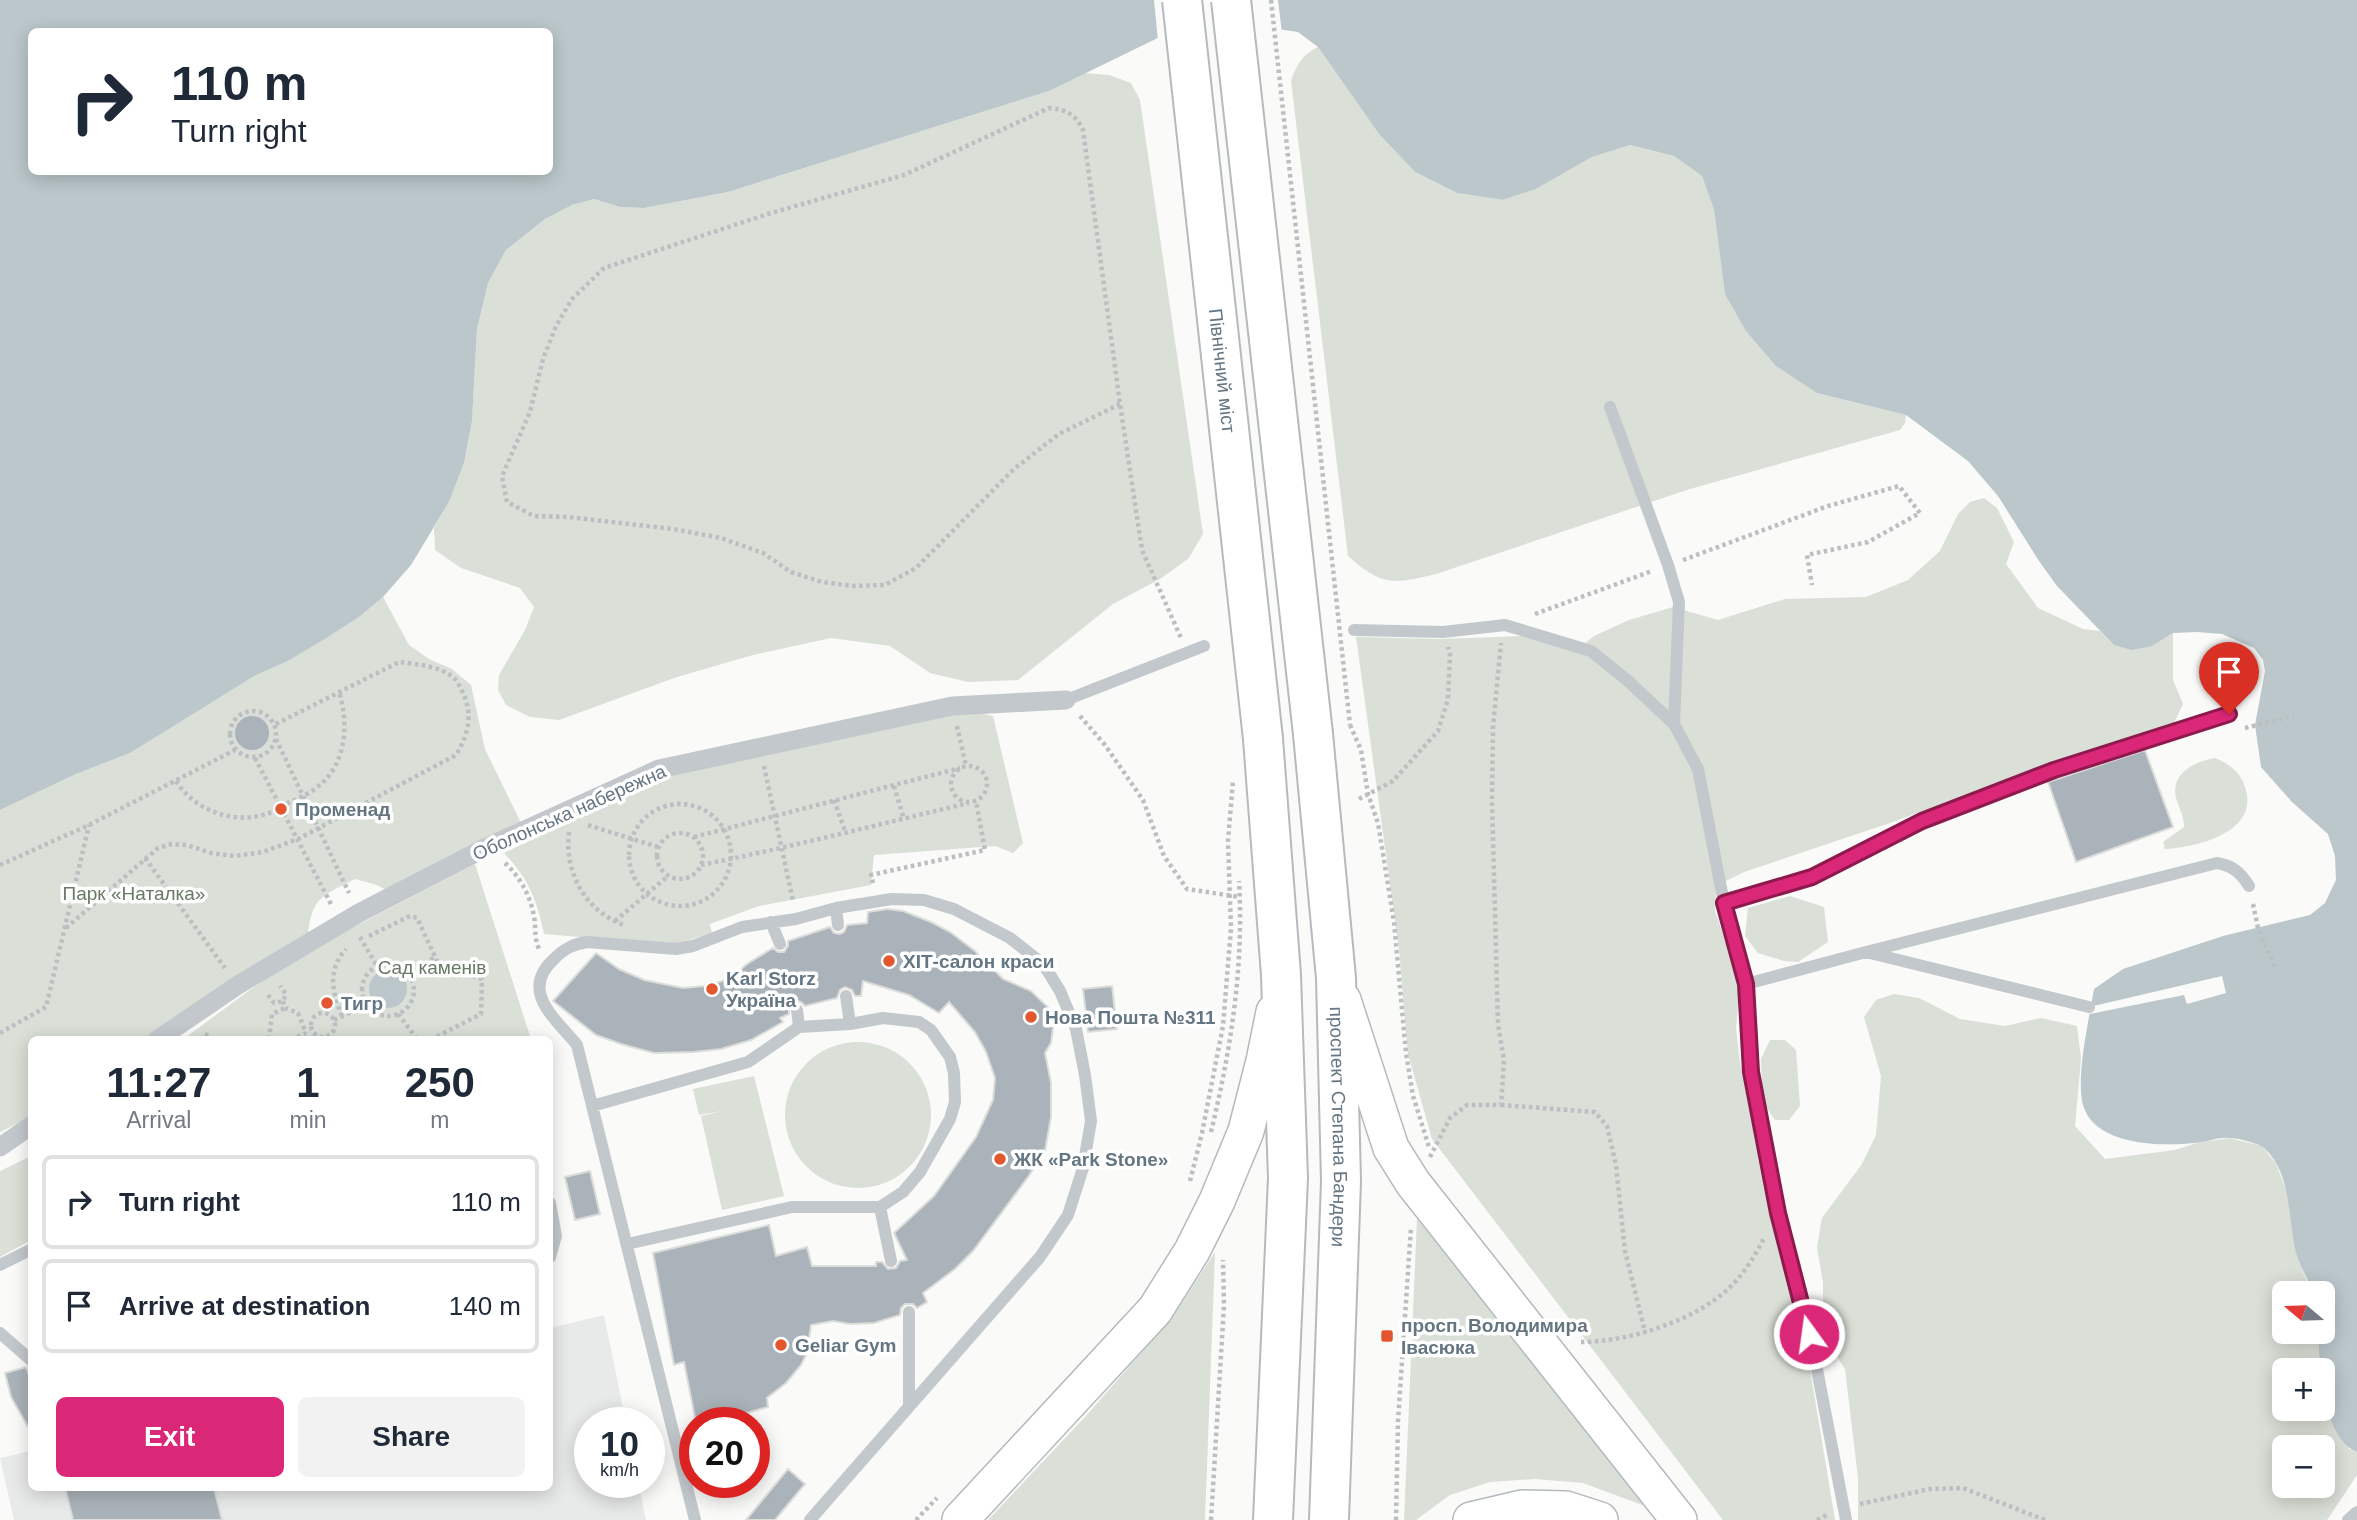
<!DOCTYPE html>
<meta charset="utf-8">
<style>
body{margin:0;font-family:Helvetica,sans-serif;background:#f2f2f3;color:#1f2937;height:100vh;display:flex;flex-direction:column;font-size:26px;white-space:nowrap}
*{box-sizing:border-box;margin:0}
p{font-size:23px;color:#747a83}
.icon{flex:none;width:38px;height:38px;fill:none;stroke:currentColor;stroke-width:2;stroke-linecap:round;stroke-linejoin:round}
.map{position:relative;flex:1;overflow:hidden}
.panel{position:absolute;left:28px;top:1036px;width:525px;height:455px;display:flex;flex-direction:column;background:#fff;border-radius:10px;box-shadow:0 4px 18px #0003}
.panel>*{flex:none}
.guide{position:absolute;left:28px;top:28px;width:525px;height:147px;border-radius:10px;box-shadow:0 4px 18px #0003;background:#fff;color:#1f2937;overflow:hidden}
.needle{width:46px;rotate:289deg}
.fabs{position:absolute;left:2272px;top:1281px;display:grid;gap:14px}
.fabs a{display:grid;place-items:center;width:63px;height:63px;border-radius:10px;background:#fff;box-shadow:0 4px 18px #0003;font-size:35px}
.speed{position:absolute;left:574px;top:1407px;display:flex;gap:14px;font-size:35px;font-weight:700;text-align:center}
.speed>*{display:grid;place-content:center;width:91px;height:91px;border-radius:50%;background:#fff;box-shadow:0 4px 18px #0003;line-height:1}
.speed small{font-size:18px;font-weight:400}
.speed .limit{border:10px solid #d22;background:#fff;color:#111}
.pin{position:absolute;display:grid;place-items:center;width:60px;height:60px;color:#fff;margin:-72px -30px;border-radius:50% 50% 50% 0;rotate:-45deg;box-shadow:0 0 7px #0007}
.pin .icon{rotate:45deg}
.me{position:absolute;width:77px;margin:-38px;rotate:346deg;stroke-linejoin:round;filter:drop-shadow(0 0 5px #0008)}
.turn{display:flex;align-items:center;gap:24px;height:147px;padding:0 28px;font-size:32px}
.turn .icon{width:91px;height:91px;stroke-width:2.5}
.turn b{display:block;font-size:49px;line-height:60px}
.eta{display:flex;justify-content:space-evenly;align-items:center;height:119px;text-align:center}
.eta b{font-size:42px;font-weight:700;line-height:49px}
.action{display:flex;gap:14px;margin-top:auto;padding:14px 28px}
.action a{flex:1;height:80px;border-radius:10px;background:#db2777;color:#fff;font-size:28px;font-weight:700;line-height:80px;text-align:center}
.action a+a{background:#f2f2f3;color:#1f2937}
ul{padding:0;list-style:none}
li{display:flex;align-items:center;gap:21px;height:94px;margin:0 14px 10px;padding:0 14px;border:4px solid #e0e1e3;border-radius:10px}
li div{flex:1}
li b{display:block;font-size:26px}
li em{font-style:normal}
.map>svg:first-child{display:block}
.built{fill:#e8e9e9}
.green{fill:#dadfd7;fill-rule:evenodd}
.water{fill:#bbc7cb;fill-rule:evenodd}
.pier{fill:#fafaf8}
.building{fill:#aab3b9;stroke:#dcdcda;stroke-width:2}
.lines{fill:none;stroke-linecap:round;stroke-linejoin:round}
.secondary-casing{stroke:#b3babf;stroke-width:38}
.primary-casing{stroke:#b5babe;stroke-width:42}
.path{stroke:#bbbfc2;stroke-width:4.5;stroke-dasharray:3.5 3.5;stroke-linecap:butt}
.service{stroke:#c3c8cc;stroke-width:12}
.pedestrian{stroke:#c3c8cc;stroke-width:19}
.secondary{stroke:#fff;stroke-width:35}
.primary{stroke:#fff;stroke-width:38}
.primary-bridge-casing{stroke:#b5babe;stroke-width:42;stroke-linecap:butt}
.path-bridge{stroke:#bbbfc2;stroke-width:4.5;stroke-dasharray:3.5 3.5;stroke-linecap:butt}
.primary-bridge{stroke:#fff;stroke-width:38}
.route-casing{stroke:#8e194d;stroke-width:18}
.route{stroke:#db2777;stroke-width:12}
.poi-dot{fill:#e4572e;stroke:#fff;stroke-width:2.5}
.labels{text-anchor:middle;stroke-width:7;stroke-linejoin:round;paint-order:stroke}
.street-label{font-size:19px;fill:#657683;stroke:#fff}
.poi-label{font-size:19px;font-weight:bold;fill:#657683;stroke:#fff;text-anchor:start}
.park-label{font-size:19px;fill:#687a64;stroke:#fff}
</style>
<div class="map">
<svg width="2357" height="1520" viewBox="0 0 2357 1520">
<rect width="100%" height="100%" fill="#fafaf8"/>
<path class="built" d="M 604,1315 L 626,1423 L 590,1423 L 590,1482 L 638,1482 L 646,1520 L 14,1520 L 0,1458 L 31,1451 L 32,1488 L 550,1488 L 550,1328 Z"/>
<path class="green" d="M 1318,47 L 1379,134 L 1415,172 L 1457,193 L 1503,200 L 1536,189 L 1592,157 L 1630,145 L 1674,156 L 1702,176 L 1714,210 L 1725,294 L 1817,393 L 1906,415 L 1905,423 L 1900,430 L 1690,489 L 1436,574 C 1393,584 1383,587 1348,556 L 1291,81 C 1297,64 1302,55 1318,47 Z
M 1085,73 L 1109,75 L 1131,83 L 1140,100 L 1203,534 L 1188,559 L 1160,579 L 1113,604 L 1018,680 L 968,682 L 930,673 L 890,646 L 831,638 L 753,655 L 677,677 L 559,720 L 530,717 L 506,705 L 498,690 L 499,675 L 525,630 L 534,607 L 520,588 L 461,568 L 435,550 L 434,528 L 449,502 L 464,463 L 472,421 L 477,329 L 488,283 L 506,250 L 545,219 L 572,205 L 594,199 L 620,207 L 644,208 L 728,192 L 1049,91 Z
M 1984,498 L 1997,508 L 2014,542 L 2006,564 L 2038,608 L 2083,629 L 2100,631 L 2114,645 L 2152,646 L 2173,633 L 2173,680 L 2183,704 L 2174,723 L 2044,766 L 1893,822 L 1744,872 L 1716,886 L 1715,911 L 1740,984 L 1736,1028 L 1740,1063 L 1809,1363 L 1835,1520 L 1723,1520 L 1432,1139 L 1408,1054 L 1399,949 L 1356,637 L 1440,639 L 1524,636 L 1576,651 L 1594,636 L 1629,620 L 1673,607 L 1718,620 L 1785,599 L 1866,597 L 1908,580 L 1940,551 L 1958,514 L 1970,502 Z
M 383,597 L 409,645 L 429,659 L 452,669 L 471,685 L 485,749 L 521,823 L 388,891 L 377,885 L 355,879 C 324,895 312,896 308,934 L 151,1039 L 32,1040 L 31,1117 L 0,1132 L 0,810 L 76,774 L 130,753 L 223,694 L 254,676 L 288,661 L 359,617 Z
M 959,709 L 993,716 L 1023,843 L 1013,853 L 995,846 L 874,855 L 871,885 L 759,906 L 710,924 L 712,933 L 673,945 L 544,934 C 537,900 528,878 504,853 L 662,775 Z
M 2215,758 C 2229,764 2240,771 2245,787 C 2260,831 2200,847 2165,849 L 2163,842 L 2184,827 C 2184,816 2180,811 2177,801 C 2168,775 2194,761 2215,758 Z
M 475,864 L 531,1039 L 182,1040 L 265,979 L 354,927 Z
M 1790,896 L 1824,907 L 1828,942 L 1798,962 L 1784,961 L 1758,953 L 1745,936 L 1748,908 Z
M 1894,994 L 1919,998 L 1960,1019 L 2005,1026 L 2041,1018 L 2077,1026 L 2081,1059 L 2075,1126 L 2105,1159 L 2175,1150 L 2197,1143 L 2229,1138 L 2262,1146 L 2276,1164 L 2289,1197 L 2292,1231 L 2298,1260 L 2312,1293 L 2284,1293 L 2284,1332 L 2318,1332 L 2320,1370 L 2284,1370 L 2284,1409 L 2322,1409 L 2322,1381 L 2325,1394 L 2349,1449 L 2357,1452 L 2357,1475 L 2327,1520 L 1858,1520 L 1858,1478 L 1845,1369 L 1823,1335 L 1823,1283 L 1817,1247 L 1822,1218 L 1862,1164 L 1876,1135 L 1881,1076 L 1864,1017 L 1876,1000 ZM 2284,1447 L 2322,1447 L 2322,1486 L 2284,1486 Z
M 1770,1040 L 1785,1040 L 1796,1050 L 1800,1106 L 1789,1120 L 1775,1120 L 1763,1103 L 1761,1059 Z
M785 1115a73 73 0 1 1 146 0a73 73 0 1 1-146 0Z
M 754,1076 L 784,1196 L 722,1210 L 701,1116 L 722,1111 L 699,1115 L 693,1089 Z
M 31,1156 L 31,1240 L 0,1257 L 0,1171 Z
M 1417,1219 L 1653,1509 L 1583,1483 L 1535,1479 L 1490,1482 L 1450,1495 L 1416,1520 L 1404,1520 Z
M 1215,1252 L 1205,1520 L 988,1520 L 1086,1416 L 1174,1315 Z"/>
<path class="water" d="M 0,0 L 2357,0 L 2357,1452 C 2331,1442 2322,1395 2322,1370 L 2320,1370 L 2318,1332 L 2322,1332 L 2322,1293 L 2312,1293 C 2310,1281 2302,1271 2298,1259 C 2286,1223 2295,1177 2264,1148 C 2258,1143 2237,1138 2229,1138 C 2220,1137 2210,1141 2202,1142 C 2166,1147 2091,1148 2082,1101 C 2077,1071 2089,1019 2094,989 L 2123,969 L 2223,936 L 2310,915 L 2325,903 L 2336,880 L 2335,856 L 2328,834 L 2292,802 L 2261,767 L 2255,725 L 2265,671 L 2263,660 L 2254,648 L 2222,634 L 2197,632 L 2173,633 L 2152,646 L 2132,650 L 2114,645 L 2057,586 L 2039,561 L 1998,496 L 1968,461 L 1906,415 L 1817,393 L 1776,366 L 1746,331 L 1725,294 L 1714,210 L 1702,176 L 1674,156 L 1630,145 L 1592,157 L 1536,189 L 1503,200 L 1457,193 L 1415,172 L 1379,134 L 1318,47 L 1298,32 L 1242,24 L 1166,34 L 1049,91 L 728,192 L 644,208 L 620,207 L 594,199 L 572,205 L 545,219 L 506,250 L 488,283 L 477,329 L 472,421 L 464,463 L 449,502 L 411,565 L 383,597 L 359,617 L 323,640 L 288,661 L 254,676 L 130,753 L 76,774 L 0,810 ZM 32,32 L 550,32 L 550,172 L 32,172 Z
M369 989a19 19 0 1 1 38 0a19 19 0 1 1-38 0Z"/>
<path class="pier" d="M 1154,0 L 1278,0 L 1282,33 L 1242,27 L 1167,38 L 1158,41 Z
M 2222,976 L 2226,993 L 2187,1004 L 2184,995 L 2090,1014 L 2089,1007 Z"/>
<path class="building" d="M234 733a18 18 0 1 1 36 0a18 18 0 1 1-36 0Z
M 2145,750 L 2173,827 L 2076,862 L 2048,782 Z
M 887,909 L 903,911 L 931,922 L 950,932 L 975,951 L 1003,979 L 1031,991 L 1055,1014 L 1051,1043 L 1045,1053 L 1051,1083 L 1051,1117 L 1045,1151 L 1028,1177 L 973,1251 L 955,1269 L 923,1293 L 927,1302 L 917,1308 L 913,1304 L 905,1304 L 901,1308 L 900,1315 L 874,1323 L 850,1324 L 833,1321 L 811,1325 L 807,1353 L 801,1365 L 786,1383 L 767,1398 L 768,1407 L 711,1423 L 696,1423 L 684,1362 L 674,1365 L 653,1253 L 769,1225 L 776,1256 L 807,1247 L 812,1266 L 876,1266 L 876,1262 L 882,1262 L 888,1269 L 896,1268 L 900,1261 L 907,1260 L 894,1233 L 934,1196 L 976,1137 L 993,1100 L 995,1078 L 986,1052 L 975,1032 L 949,1002 L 939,1013 L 909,995 L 863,981 L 861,996 L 855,996 L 852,990 L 845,987 L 840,990 L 837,998 L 805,1006 L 801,1002 L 795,1001 L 789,1006 L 789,1014 L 780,1018 L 783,1022 L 751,1040 L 721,1049 L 694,1052 L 654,1053 L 621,1044 L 596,1035 L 553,1001 L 596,953 L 619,969 L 644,980 L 683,988 L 704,986 L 730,979 L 747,964 L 773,948 L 778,952 L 784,952 L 788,946 L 788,941 L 830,927 L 834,933 L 840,934 L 844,932 L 847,925 L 867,923 L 868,912 Z
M 1112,986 L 1117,1029 L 1088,1032 L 1083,989 Z
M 590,1171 L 600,1214 L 575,1220 L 565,1177 Z
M 26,1367 L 32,1382 L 32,1434 L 11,1397 L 5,1373 Z
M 788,1469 L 805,1484 L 775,1520 L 746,1520 Z
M 65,1488 L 214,1488 L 222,1520 L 73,1520 Z"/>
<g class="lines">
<defs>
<path id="secondary" d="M 1343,1000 L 1391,1148 L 1413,1183 L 1679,1520
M 960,1520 L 1155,1310 L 1192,1251 L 1217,1201 L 1246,1131 L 1264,1061 L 1274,1012
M 1471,1520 L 1522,1508 L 1566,1509 L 1600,1520"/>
<g id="primary">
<path id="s1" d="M 1313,734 L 1336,978 L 1341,1181 L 1329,1520"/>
<path d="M 1263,739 L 1281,975 L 1288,1178 L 1273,1520"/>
</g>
</defs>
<use href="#secondary" class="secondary-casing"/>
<use href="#primary" class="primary-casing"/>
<path class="path" d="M 1120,404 L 1059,434 L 1014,469 L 916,568 L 885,585 L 852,586 L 822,582 L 791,572 L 763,553 L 721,538 L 673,529 L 568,517 L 534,516 L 507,502 L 502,476 L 530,412 L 543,359 L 556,326 L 572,299 L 604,268 L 771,213 L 904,175 L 1049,108 C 1066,109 1076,115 1083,130 L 1120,404 L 1142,550 L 1181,638
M 1683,560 L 1828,506 L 1899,486 L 1920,513 L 1868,542 L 1807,555 L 1812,585
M 1535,614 L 1652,571
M230 734a23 23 0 1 1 46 0a23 23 0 1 1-46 0Z
M 1080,716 L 1105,745 L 1143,800 L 1164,856 L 1187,889 L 1240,897
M 1350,725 L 1361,750 L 1368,794 L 1378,823 L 1394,922 L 1406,1053 L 1413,1096 L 1429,1147
M 957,726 L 966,766
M 2245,728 L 2294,716
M 276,739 L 349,893
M 255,758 L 332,906
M951 784a18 18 0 1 1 36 0a18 18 0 1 1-36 0Z
M 764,766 L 793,901
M 176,781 C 194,810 233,825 266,814 C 274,812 282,806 290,802 C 307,795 323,786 333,770 C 347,747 347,717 339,692
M 894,786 L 904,819
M 1359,799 L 1393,781 L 1438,731 L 1448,699 L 1450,654 L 1448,647
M 834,800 L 845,831
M629 855a51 51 0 1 1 102 0a51 51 0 1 1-102 0Z
M 588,825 L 658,847
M 569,832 C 564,872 585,911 624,925
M657 856a23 23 0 1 1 46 0a23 23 0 1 1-46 0Z
M 694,837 L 960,768
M 145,858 L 225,968
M 505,863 C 520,877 530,895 534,916 C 536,928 534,938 539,949
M 0,865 L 89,825 L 235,750
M 701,865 C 791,847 880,824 969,803
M 873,883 L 871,875 L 985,850 L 976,801
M 2253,904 L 2258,928 L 2275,967
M 615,921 L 668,876
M 66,928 L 158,848 L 172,844 L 187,845 L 211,853 L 234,856 L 263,852 L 298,839 L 456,755 C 469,733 474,713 461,689 C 459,686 458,682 456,680 C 443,666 416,664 399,662 L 274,725
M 369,936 L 410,916 L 417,918 L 439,965 L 482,979 L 481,1014 L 430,1040
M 360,937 L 377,966
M362 990a26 26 0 1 1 52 0a26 26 0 1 1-52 0Z
M 411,980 L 435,956
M 268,995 L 274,1003 L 283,1001 L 286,994 L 280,986
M 283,1001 L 285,1008 L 298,1013 L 306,1033
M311 1025a12 12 0 1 1 24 0a12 12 0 1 1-24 0Z
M 398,1014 L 418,1040
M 342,1016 C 332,992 327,970 346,949
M 334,1020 L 367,1005
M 0,1033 L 46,1007 L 89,825
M 205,1034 L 216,1040
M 269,1039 L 272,1014 L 285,1008
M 258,1040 L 269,1039
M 291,1040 L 306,1033
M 1501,1105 L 1595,1112 L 1607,1126 L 1616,1165 L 1625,1251 L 1645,1332
M 1211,1132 C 1231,1049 1244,966 1239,881
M 1430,1157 L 1450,1118 L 1467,1105 L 1501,1105 L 1504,1060 L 1498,1025 L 1492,801 L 1493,727 L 1501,643
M 1190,1181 L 1202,1133 L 1223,1026 L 1231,928 L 1228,841 L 1233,781
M 1581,1342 C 1627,1342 1696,1321 1730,1287 C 1744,1274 1756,1254 1764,1238
M 1860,1504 L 1930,1489 L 1963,1488 L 2045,1520
M 916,1520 L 937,1498
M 1211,1520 L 1224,1306 L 1223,1260
M 1396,1520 L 1398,1421 L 1411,1227
M 1817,1520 L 1829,1514"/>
<path class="service" d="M 1610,407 L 1668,565 L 1679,602 L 1674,724
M 1354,630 L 1443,632 L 1505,625 L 1591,651 L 1627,680 L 1674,724 L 1698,769 L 1724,903 L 1746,984 L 1751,1072 L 1778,1213 L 1815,1359 L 1846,1520
M 1066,700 L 1204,646
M 1724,903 L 1812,878 L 1922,821 L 2054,770 L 2229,714
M 836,908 L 838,925
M 771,922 L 780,944
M 1866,952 L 2217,863 C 2233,866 2240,872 2249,886
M 1746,984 L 1866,952 L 2089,1007
M 846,996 L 850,1024
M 797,1010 L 799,1027
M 592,1106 L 748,1062 L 799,1027 L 850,1024 L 883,1018 L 919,1022 L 931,1030 L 950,1057 L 954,1073 L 955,1102 L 950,1119 L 920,1172 L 903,1192 L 880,1207 L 891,1261
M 550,1203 L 556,1236 L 550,1257
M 627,1244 L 792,1207 L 880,1207
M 0,1265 L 32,1249
M 0,1333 L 32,1361
M 909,1406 L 909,1312
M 695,1520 L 577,1045 C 555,1018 519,991 554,959 C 564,949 573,944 587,942 L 676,949 L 693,946 L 742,927 L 796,919 L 836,908 L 892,899 L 924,900 L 954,909 L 1010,938 L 1044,965 L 1060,991 L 1076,1029 L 1085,1075 L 1091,1121 L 1083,1168 L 1068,1215 L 1040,1257 L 810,1520
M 2348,1520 L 2357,1512"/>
<path class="pedestrian" d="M 157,1040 L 238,985 L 359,913 L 483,849 L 659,769 L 952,706 L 1066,700
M 0,1147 L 32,1125"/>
<use href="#secondary" class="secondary"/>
<use href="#primary" class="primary"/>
<defs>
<g id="primary-bridge">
<path id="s2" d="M 1182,0 L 1263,739"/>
<path d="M 1231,0 L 1313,734"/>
</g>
</defs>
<use href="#primary-bridge" class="primary-bridge-casing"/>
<path class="path-bridge" d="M 1271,0 L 1350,725"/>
<use href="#primary-bridge" class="primary-bridge"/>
</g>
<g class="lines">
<defs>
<path id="route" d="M 1809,1334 L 1778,1213 L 1751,1072 L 1746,984 L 1724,903 L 1812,877 L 1922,821 L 2054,770 L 2229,714"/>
</defs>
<use href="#route" class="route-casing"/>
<use href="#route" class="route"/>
</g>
<g class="poi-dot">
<circle cx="281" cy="809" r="7"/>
<circle cx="889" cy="961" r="7"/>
<circle cx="712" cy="989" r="7"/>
<circle cx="327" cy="1003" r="7"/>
<circle cx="1031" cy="1017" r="7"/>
<circle cx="1000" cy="1159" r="7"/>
<rect x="1380" y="1329" width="14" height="14" rx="3.5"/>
<circle cx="781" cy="1345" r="7"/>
</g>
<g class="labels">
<g class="street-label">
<text dy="7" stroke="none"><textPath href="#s2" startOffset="373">Північний міст</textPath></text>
<text transform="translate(569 812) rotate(-24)" y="7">Оболонська набережна</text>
<text dy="7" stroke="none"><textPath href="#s1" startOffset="394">проспект Степана Бандери</textPath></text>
</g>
<g class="poi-label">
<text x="295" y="816">Променад</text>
<text x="903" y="968">ХІТ-салон краси</text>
<text x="726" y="985">Karl Storz<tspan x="726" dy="22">Україна</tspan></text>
<text x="341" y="1010">Тигр</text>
<text x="1045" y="1024">Нова Пошта №311</text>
<text x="1014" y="1166">ЖК «Park Stone»</text>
<text x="1401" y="1332">просп. Володимира<tspan x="1401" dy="22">Івасюка</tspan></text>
<text x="795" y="1352">Geliar Gym</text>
</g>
<g class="park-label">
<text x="134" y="900">Парк «Наталка»</text>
<text x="432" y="974">Сад каменів</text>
</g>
</g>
</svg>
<div class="fabs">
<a><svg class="needle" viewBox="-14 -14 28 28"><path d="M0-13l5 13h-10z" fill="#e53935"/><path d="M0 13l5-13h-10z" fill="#747a83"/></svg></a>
<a>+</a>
<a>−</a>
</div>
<div class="speed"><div>10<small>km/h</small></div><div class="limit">20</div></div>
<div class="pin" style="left:2229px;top:714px;background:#d93025"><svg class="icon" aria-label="arrive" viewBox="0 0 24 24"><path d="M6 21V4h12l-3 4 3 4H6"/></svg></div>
<svg class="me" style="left:1809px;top:1334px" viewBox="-20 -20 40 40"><circle r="17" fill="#db2777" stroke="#fff" stroke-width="3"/><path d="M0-11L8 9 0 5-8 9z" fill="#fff"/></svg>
<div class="guide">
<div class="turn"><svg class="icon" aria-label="right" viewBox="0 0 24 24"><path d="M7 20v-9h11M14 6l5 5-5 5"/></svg><div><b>110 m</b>Turn right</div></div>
</div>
<section class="panel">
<div class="eta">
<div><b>11:27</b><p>Arrival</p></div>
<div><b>1</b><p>min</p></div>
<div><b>250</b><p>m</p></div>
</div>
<ul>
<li><svg class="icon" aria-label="right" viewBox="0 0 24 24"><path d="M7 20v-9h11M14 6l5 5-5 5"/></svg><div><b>Turn right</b></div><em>110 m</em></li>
<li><svg class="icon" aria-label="arrive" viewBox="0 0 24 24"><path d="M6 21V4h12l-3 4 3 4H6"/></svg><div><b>Arrive at destination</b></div><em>140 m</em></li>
</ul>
<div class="action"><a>Exit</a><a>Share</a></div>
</section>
</div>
